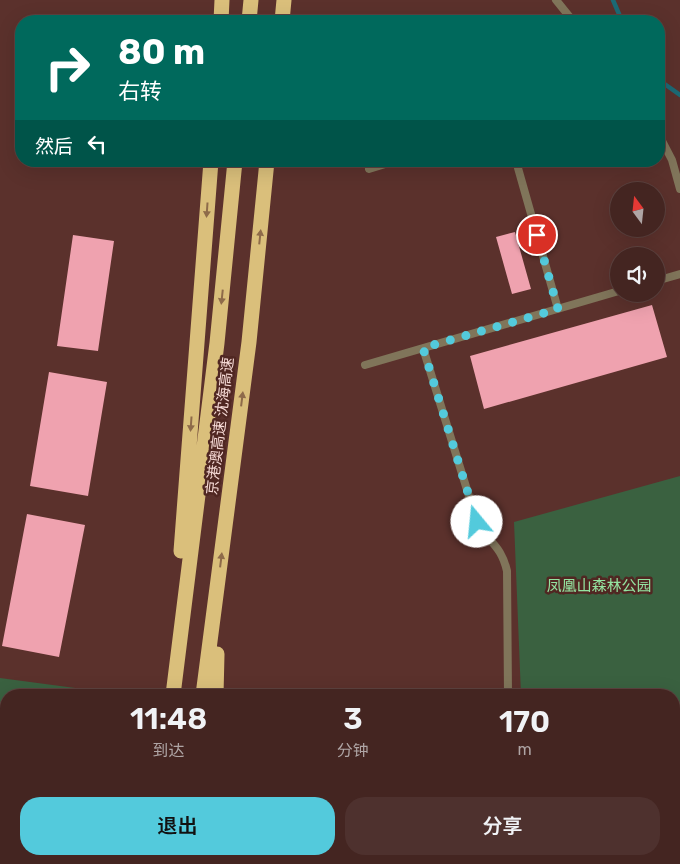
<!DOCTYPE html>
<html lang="zh">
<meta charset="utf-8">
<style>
body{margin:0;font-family:Rubik,"Noto Sans SC",sans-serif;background:#4e312e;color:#f1f3f6;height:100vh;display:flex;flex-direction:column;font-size:19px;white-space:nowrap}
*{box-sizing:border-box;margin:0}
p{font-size:16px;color:#afa5a5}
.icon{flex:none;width:28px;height:28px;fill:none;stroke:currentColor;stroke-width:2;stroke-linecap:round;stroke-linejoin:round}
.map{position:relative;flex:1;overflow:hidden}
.details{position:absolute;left:0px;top:689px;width:680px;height:176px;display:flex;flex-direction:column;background:#442521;border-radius:20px 20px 0 0;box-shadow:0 5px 20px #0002,0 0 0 1px #5c423f}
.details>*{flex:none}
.banner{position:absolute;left:15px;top:15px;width:650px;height:152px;border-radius:20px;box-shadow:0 5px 20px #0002,0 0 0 1px #5c423f;background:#00695c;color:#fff;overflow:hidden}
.needle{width:32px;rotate:345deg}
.tools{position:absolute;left:610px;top:182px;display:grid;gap:10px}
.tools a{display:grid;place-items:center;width:55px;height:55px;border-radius:50%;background:#442521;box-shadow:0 5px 20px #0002,0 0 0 1px #5c423f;font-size:25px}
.pin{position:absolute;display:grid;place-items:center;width:42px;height:42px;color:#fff;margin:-21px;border:2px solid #fff;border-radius:50%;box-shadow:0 1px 5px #0007}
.me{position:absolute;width:55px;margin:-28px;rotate:343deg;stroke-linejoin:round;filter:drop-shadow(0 0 4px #0008)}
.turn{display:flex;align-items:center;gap:18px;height:105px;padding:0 20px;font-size:22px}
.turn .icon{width:65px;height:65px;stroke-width:2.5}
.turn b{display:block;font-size:35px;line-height:42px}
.then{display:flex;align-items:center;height:48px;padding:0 20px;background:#0003;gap:10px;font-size:19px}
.eta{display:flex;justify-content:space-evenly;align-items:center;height:85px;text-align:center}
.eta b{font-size:30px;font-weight:600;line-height:35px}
.button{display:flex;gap:10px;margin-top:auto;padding:10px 20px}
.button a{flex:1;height:58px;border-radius:20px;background:#53cadc;color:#111;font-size:20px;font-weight:600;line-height:58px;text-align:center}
.button a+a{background:#4e312e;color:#f1f3f6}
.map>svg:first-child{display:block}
.green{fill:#3a6140}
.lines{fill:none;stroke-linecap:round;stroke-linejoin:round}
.stream{stroke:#1c6a75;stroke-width:4.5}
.building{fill:#efa2af}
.service{stroke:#80755a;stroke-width:8}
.minor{stroke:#80755a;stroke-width:10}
.motorway{stroke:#dabf7b;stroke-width:15}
.oneway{fill:#8e6b4a}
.route{stroke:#53cadc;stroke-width:9;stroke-dasharray:0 16.2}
.labels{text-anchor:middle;stroke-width:5;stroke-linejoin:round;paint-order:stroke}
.street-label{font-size:15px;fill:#f6dad6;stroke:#502722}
.park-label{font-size:15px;fill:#94e4a1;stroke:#502722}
</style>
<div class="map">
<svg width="680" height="864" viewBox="0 0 680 864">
<rect width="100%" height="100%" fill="#5b312c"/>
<path class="green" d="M 680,476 L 680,831 L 674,828 L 674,695 L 521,695 L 514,522 Z
M 0,678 L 128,695 L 6,695 L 6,859 L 121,859 L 120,864 L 0,864 Z
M 680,834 L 680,864 L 233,864 L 235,859 L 647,859 L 651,861 L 653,859 L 674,859 L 674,840 Z"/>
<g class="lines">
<path class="stream" d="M 613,0 L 622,21
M 659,80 L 680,95"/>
</g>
<path class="building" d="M 515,232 L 531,289 L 512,294 L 496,237 Z
M 73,235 L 114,241 L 98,351 L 57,346 Z
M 652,305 L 667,357 L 484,409 L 470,356 Z
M 49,372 L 107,382 L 88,496 L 30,486 Z
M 27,514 L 85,525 L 59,657 L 2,646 Z"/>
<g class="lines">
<path class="service" d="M 556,0 L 573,21
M 659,135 L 672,160 L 680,189
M 516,161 L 558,309
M 369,169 L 395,161
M 656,281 L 680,274
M 423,348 L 477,522 C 489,543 501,545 507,571 L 508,695
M 365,365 L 619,291"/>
<path class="minor" d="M 674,798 L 680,793
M 674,841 L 680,843"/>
<path class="motorway" d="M 221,21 L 222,0
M 249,21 L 251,0
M 282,21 L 284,0
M 181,551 L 211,161
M 173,695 L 217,343 L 235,161
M 203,695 L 249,342 L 267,161
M 216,695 L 217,654
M 147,864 L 148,859
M 178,864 L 179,859
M 199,864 L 199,859"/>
</g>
<defs><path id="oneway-solid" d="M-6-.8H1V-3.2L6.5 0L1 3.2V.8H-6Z" transform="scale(1.25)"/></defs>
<g class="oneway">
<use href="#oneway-solid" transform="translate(207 210) rotate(94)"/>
<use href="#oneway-solid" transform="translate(260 237) rotate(-84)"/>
<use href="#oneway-solid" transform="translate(222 297) rotate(96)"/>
<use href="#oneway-solid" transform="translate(242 399) rotate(-83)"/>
<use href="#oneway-solid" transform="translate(191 424) rotate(94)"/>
<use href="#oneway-solid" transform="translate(221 560) rotate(-83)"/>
</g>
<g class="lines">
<path class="route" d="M 477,522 L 423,348 L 558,309 L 537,235"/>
</g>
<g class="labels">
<g class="street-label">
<text transform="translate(220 426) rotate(-83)" y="5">京港澳高速 沈海高速</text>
</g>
<g class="park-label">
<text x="599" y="591">凤凰山森林公园</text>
</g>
</g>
</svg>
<div class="tools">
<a><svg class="needle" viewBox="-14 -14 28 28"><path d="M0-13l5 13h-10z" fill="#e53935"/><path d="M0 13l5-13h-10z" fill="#afa5a5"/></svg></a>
<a><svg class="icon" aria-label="sound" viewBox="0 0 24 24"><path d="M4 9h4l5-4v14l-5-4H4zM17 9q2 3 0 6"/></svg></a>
</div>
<div class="pin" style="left:537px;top:235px;background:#d93025"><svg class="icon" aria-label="arrive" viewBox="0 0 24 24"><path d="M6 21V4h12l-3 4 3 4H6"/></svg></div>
<svg class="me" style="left:477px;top:522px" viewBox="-20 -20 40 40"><circle r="19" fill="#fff"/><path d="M0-13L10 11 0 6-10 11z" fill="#53cadc"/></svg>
<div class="banner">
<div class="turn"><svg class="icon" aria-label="right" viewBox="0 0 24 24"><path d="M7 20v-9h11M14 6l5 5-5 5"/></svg><div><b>80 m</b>右转</div></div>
<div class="then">然后<svg class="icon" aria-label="left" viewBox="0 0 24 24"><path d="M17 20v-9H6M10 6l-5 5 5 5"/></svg></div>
</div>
<section class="details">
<div class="eta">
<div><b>11:48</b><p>到达</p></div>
<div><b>3</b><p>分钟</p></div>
<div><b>170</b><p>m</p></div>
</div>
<div class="button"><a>退出</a><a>分享</a></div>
</section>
</div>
